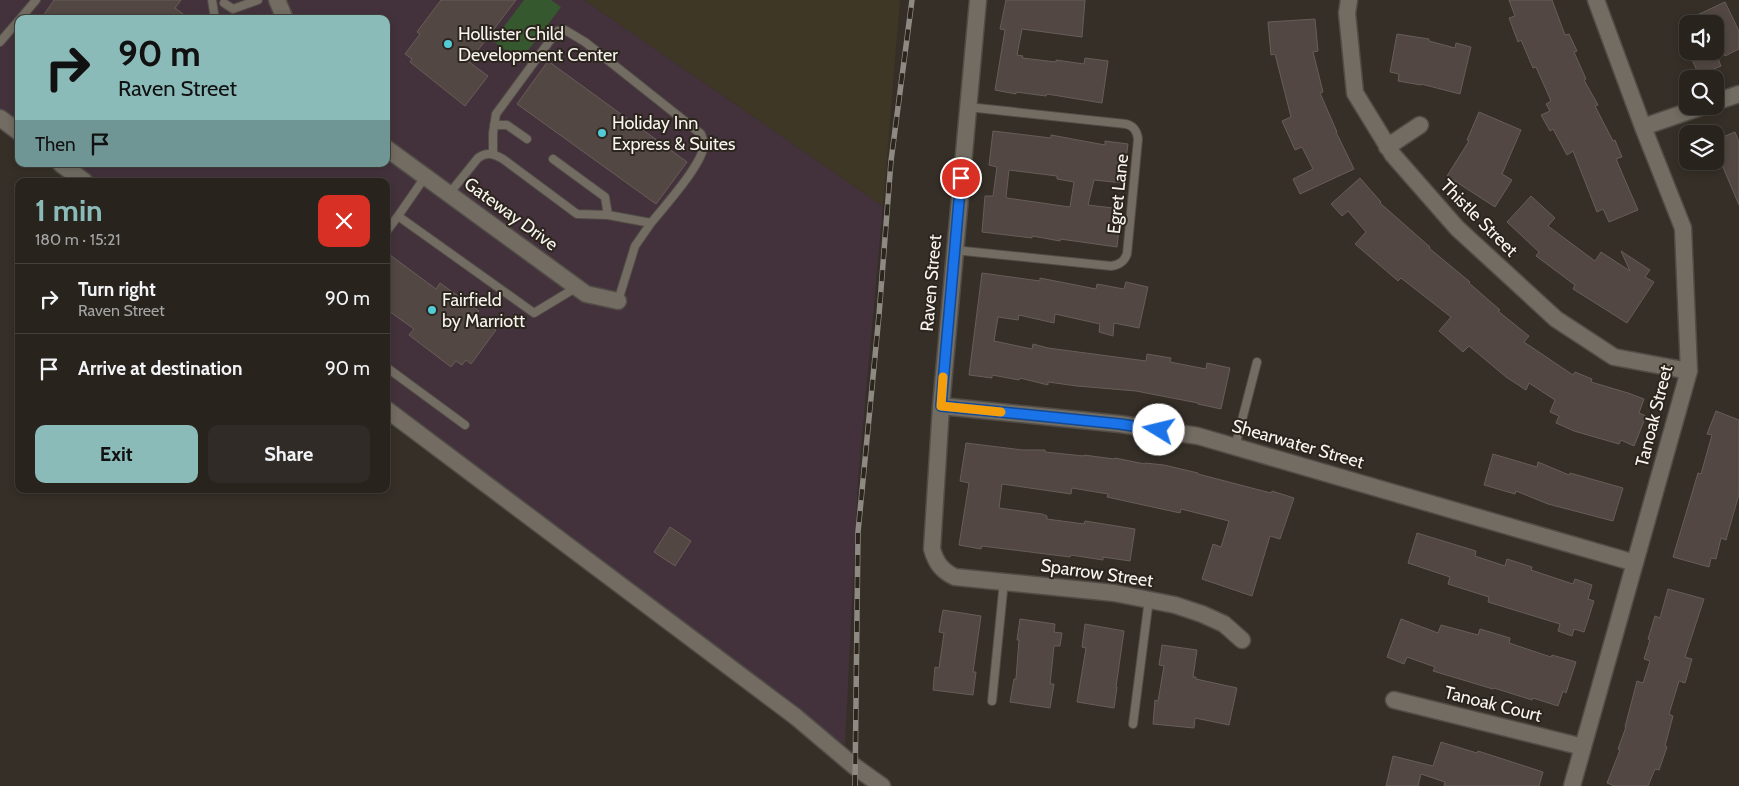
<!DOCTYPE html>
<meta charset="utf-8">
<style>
body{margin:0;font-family:Cabin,sans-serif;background:#302b26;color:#f1f3f6;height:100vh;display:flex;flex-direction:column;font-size:19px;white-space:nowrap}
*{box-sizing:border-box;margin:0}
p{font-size:16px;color:#a5a4a4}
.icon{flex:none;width:28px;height:28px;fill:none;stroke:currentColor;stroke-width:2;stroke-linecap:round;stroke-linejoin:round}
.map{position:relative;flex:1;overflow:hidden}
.panel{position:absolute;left:15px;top:178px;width:375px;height:315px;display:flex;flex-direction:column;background:#28231d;border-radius:10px;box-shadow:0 2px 8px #0003,0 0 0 1px #44403b}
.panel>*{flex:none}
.banner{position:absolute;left:15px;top:15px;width:375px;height:152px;border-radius:10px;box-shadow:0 2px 8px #0003,0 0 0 1px #44403b;background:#8bbbb9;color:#111;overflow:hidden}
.tools{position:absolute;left:1679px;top:15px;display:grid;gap:10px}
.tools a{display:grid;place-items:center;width:45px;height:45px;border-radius:10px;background:#28231d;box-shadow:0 2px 8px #0003,0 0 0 1px #44403b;font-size:25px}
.pin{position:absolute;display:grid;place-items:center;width:42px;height:42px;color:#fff;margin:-21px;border:2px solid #fff;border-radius:50%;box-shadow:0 1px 5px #0007}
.me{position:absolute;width:55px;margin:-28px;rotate:279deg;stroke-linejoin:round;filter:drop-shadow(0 0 4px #0008)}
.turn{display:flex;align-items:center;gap:18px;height:105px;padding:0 20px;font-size:22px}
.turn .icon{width:65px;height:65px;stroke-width:2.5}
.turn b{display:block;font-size:35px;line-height:42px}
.then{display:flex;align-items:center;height:48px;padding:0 20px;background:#0003;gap:10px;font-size:19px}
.round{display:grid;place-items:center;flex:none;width:52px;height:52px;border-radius:10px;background:#302b26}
.headline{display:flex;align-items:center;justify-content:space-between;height:85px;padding:0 20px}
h1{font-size:30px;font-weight:700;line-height:38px;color:#8bbbb9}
.action{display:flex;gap:10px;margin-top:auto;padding:10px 20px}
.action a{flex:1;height:58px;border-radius:10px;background:#8bbbb9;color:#111;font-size:20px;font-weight:700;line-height:58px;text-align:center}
.action a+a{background:#302b26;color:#f1f3f6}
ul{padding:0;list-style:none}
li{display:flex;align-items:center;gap:15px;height:70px;padding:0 20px;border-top:1px solid #44403b}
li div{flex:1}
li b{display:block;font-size:19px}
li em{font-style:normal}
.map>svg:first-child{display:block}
.commercial{fill:#43323c}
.industrial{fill:#3e3726}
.green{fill:#36582f}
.building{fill:#524742;stroke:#685d58;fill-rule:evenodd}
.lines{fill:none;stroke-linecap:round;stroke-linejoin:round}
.service-casing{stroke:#514c46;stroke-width:10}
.minor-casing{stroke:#514c46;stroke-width:19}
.service{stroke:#726c62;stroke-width:8}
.minor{stroke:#726c62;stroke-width:16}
.rail-casing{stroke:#8e8982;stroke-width:5.5}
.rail{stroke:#2b251d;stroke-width:4;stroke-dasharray:11;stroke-linecap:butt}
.route-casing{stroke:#114b97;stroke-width:12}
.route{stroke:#1a73e8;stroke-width:9}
.slow{stroke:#f59e0b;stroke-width:9}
.poi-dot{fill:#52cbd7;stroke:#2b251d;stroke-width:2}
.labels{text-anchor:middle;stroke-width:4;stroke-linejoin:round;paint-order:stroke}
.poi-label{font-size:18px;fill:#f8f4ef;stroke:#2b251d;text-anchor:start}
.street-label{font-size:18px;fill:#f8f4ef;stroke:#2b251d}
</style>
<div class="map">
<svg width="1739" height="786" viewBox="0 0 1739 786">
<rect width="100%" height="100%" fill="#352f27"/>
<path class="commercial" d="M 0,0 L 584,0 L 883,206 L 858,481 L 845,745 L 580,556 L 386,408 L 386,181 L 88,181 L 66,164 L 386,164 L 386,19 L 19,19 L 19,128 L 0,114 Z"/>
<path class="industrial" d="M 585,0 L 900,0 L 883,206 L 584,0 Z"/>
<path class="green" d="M 524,0 L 551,0 L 561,7 L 520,61 L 493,41 Z"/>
<path class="building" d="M 54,0 L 181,0 L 175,8 L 190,19 L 41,19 Z
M 441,0 L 516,0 L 469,62 L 488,76 L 465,106 L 410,62 L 412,59 L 405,54 L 420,34 L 417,32 Z
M 1006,0 L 1085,0 L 1082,37 L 1022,29 L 1017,55 L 1023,56 L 1022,58 L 1056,62 L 1056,60 L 1084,64 L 1085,58 L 1108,61 L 1102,103 L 1047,94 L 1046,96 L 1016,92 L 1016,94 L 995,90 L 1005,30 L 1000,29 Z
M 1509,0 L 1552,0 L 1565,35 L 1569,34 L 1577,51 L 1574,52 L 1586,79 L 1584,80 L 1598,105 L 1595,106 L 1613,141 L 1615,140 L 1622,157 L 1616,159 L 1638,210 L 1609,222 L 1603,209 L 1597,212 L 1573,151 L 1567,155 L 1553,129 L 1550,131 L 1541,115 L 1550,111 L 1546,104 L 1551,101 L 1536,67 L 1533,68 L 1521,40 L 1518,42 L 1509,18 L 1515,16 Z
M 1725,2 L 1739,31 L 1739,49 L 1725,56 L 1715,35 L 1715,24 L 1678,24 Z
M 1315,19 L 1318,51 L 1313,52 L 1323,92 L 1320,93 L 1337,132 L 1336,132 L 1354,169 L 1300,194 L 1293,179 L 1313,169 L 1302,147 L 1295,150 L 1282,121 L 1291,117 L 1275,54 L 1271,55 L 1268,22 Z
M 1397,34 L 1429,39 L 1429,41 L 1455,48 L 1456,43 L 1471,47 L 1460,94 L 1421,84 L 1421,85 L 1398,81 L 1399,74 L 1390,72 Z
M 1688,51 L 1715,51 L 1721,66 L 1699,75 Z
M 548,61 L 687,162 L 656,204 L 517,104 Z
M 1479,112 L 1521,130 L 1502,174 L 1512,180 L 1495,207 L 1447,176 L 1469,141 L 1467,140 Z
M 993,131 L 1051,138 L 1051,135 L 1105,145 L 1105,141 L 1128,144 L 1123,183 L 1094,180 L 1088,205 L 1121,209 L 1117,247 L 1060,239 L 1060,241 L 1032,236 L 1032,238 L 982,232 L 985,196 L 993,196 L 997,167 L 989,165 ZM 1009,170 L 1057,176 L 1057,179 L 1074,182 L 1070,207 L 1007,198 L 1006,197 Z
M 1735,132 L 1739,142 L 1739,205 L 1720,160 L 1725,158 L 1718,139 Z
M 1360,178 L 1381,202 L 1380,203 L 1430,247 L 1429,248 L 1470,282 L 1469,283 L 1500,310 L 1498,311 L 1529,336 L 1524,342 L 1573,375 L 1575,372 L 1592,379 L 1591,382 L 1628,393 L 1644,399 L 1639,413 L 1646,416 L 1634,446 L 1621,440 L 1619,444 L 1574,431 L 1556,423 L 1559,416 L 1550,412 L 1555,400 L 1529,383 L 1526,390 L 1506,377 L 1469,346 L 1463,352 L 1439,331 L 1451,317 L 1401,278 L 1398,281 L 1355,244 L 1366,232 L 1348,211 L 1342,216 L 1331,204 Z
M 1531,196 L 1555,218 L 1548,226 L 1595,261 L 1601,252 L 1630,271 L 1621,251 L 1650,270 L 1645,277 L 1654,282 L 1627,323 L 1573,289 L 1575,285 L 1536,256 L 1539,252 L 1507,222 Z
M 386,252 L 436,289 L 440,283 L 479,311 L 476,315 L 496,330 L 471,364 L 466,360 L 462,365 L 456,361 L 451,367 L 409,335 L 414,329 L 386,309 Z
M 982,273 L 1040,281 L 1040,278 L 1096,289 L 1097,284 L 1124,289 L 1126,282 L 1148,287 L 1139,328 L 1114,323 L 1113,336 L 1099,332 L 1100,324 L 1055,314 L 1054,323 L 1019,315 L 1018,320 L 998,317 L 994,341 L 1032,349 L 1033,344 L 1048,348 L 1146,361 L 1147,354 L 1171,358 L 1170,362 L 1206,369 L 1207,363 L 1230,368 L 1221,409 L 1198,404 L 1198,403 L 1136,391 L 1077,386 L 1048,382 L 1048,385 L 1020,378 L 1019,380 L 992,375 L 992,378 L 969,375 Z
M 1716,411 L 1739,420 L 1739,494 L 1726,540 L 1721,538 L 1716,559 L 1711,558 L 1709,567 L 1673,557 L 1698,473 L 1701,474 L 1712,435 L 1707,434 Z
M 966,443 L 1023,450 L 1045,450 L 1045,452 L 1084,456 L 1084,455 L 1114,459 L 1115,458 L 1145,464 L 1145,463 L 1164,465 L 1198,473 L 1198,474 L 1271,493 L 1272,491 L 1294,498 L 1280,539 L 1270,536 L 1252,596 L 1202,579 L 1213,544 L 1221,547 L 1229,521 L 1181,509 L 1180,513 L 1107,497 L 1108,494 L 1072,488 L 1071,494 L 1002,484 L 999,508 L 1042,514 L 1047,516 L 1047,519 L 1084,524 L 1085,521 L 1135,529 L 1130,561 L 1103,557 L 1103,560 L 1071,555 L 1070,557 L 982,546 L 981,549 L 959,545 L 969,483 L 960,481 Z
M 1493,454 L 1537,467 L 1538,462 L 1569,475 L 1570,473 L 1623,488 L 1613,521 L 1548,504 L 1516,491 L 1515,494 L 1484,485 Z
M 670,527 L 691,541 L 675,566 L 654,552 Z
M 1417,533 L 1476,551 L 1475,556 L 1505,566 L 1507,559 L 1532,567 L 1531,570 L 1573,584 L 1575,579 L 1592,585 L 1588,599 L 1594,601 L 1584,632 L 1574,629 L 1572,636 L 1558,631 L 1560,624 L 1488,602 L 1489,597 L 1448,584 L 1450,577 L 1408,563 Z
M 1668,589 L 1704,599 L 1685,657 L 1692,659 L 1685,683 L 1679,681 L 1669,714 L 1673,716 L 1665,746 L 1667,747 L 1659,770 L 1655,769 L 1648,786 L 1615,786 L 1607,783 L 1620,750 L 1618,749 L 1626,727 L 1625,727 L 1637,681 L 1643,683 L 1650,661 L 1644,659 L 1650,640 L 1648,639 L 1655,616 L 1660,618 Z
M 943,610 L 981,616 L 973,672 L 976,672 L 973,695 L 933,690 L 935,667 L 939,668 L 944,633 L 939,632 Z
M 1020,619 L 1055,624 L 1054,632 L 1062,633 L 1060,646 L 1054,646 L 1050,684 L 1054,684 L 1050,708 L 1010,702 L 1014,679 L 1016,679 L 1019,640 L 1017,640 Z
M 1401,619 L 1438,633 L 1441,625 L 1478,635 L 1480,629 L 1510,638 L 1509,643 L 1551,657 L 1552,655 L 1576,662 L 1566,693 L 1563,691 L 1558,706 L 1533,698 L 1532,700 L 1494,688 L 1493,689 L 1433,671 L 1435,667 L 1407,657 L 1404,664 L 1387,657 Z
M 1085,624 L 1124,631 L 1116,687 L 1117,687 L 1114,708 L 1077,702 L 1086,648 L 1082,647 Z
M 1162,645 L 1197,650 L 1193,677 L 1196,677 L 1196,679 L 1237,688 L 1229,725 L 1195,718 L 1194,728 L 1153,724 L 1155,700 L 1158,701 L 1164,666 L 1159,665 Z
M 1441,742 L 1477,753 L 1478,751 L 1543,772 L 1539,786 L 1444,786 L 1445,782 L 1421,774 L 1418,786 L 1386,786 L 1393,756 L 1433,766 Z"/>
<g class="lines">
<defs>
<path id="service" d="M 212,0 L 215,19
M 224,3 L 233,9 L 258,0
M 20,19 L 36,0
M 0,42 L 19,20
M 494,125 L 507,125 L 527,139
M 553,159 L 605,197 L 608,215
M 425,177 L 398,216 L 534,313 L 577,287
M 449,194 L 478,158 C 487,151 494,154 503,159 L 577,214 L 608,215 L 651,223 C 664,207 702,165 704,145 C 704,142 702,137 701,134 L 585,42 L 565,30 L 557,31 L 496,114 L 493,133 L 493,154
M 386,232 L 398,216
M 954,250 L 1111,266 C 1119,265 1124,262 1127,254 L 1138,139 C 1137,131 1134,126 1126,124 L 968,107
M 618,301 L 635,246 L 651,223
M 386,367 L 465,425
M 1235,447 L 1257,362
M 992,701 L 1004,581
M 1133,724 L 1149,599"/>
<path id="minor" d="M 277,0 L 285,19
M 978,0 L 941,406 L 932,549 C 936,563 942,571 955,577 L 1114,593 L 1175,605 L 1202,614 L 1224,624 L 1242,640
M 1349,0 L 1347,13 L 1355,93 L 1393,155 L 1457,228 L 1556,319 L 1614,357 L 1689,371
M 1715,102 L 1739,94
M 0,118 L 19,132
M 1643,127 L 1704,106
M 1387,147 L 1420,125
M 386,148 L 586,294 L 618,301
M 61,164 L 84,181
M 941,406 L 1120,424 L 1198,436 L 1635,563
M 386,409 L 796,717 L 854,766 L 882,786
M 1394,700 L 1583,747
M 1572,786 L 1689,371 L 1683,228 L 1643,127 L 1596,0"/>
</defs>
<use href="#service" class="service-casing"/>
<use href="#minor" class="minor-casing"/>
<use href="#service" class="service"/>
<use href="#minor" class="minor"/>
<defs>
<path id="rail" d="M 855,786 L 858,532 L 879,315 L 891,161 L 912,0"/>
</defs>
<use href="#rail" class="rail-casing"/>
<use href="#rail" class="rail"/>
</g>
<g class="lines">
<defs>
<path id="route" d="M 961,178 L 941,406 L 1120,424 L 1159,430"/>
</defs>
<use href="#route" class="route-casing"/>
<use href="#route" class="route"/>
<path class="slow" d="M 943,377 L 941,406 L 1001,412"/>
</g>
<g class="poi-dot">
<circle cx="448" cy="44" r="5"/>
<circle cx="602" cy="133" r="5"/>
<circle cx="432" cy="310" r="5"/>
</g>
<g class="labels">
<g class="poi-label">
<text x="458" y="40">Hollister Child<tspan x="458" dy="21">Development Center</tspan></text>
<text x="612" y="129">Holiday Inn<tspan x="612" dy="21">Express &amp; Suites</tspan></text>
<text x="442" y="306">Fairfield<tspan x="442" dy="21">by Marriott</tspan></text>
</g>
<g class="street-label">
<text transform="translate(1118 194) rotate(-84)" y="6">Egret Lane</text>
<text transform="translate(511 214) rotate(36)" y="6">Gateway Drive</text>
<text transform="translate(1479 218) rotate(45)" y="6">Thistle Street</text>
<text transform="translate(931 283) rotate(-85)" y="6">Raven Street</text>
<text transform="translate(1654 416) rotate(-76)" y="6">Tanoak Street</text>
<text transform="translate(1298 444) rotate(16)" y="6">Shearwater Street</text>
<text transform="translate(1097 573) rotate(8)" y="6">Sparrow Street</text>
<text transform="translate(1493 704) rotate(14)" y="6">Tanoak Court</text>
</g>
</g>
</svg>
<div class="tools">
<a><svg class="icon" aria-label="sound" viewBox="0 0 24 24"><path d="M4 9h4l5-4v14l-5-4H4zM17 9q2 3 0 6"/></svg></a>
<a><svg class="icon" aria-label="search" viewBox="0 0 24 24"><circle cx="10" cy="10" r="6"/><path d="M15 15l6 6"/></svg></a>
<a><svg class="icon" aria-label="layers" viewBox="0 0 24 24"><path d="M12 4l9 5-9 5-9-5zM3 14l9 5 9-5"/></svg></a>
</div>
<div class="pin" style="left:961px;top:178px;background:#d93025"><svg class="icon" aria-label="arrive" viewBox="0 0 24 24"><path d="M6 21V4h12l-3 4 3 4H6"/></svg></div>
<svg class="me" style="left:1159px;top:430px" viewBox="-20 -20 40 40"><circle r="19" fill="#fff"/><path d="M0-13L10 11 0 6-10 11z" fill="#1a73e8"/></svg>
<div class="banner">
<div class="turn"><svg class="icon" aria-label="right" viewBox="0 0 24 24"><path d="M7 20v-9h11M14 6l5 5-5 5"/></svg><div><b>90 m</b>Raven Street</div></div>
<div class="then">Then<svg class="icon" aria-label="arrive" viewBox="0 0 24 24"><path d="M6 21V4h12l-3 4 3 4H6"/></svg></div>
</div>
<section class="panel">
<div class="headline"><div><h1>1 min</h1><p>180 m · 15:21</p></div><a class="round" style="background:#d93025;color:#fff"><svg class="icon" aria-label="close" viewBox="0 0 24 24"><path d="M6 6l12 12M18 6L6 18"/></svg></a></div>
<ul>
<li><svg class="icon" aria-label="right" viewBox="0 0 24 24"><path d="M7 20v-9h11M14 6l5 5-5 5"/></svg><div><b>Turn right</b><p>Raven Street</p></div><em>90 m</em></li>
<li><svg class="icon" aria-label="arrive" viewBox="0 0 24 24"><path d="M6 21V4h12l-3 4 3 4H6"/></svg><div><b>Arrive at destination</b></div><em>90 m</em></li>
</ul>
<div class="action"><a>Exit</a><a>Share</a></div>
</section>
</div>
